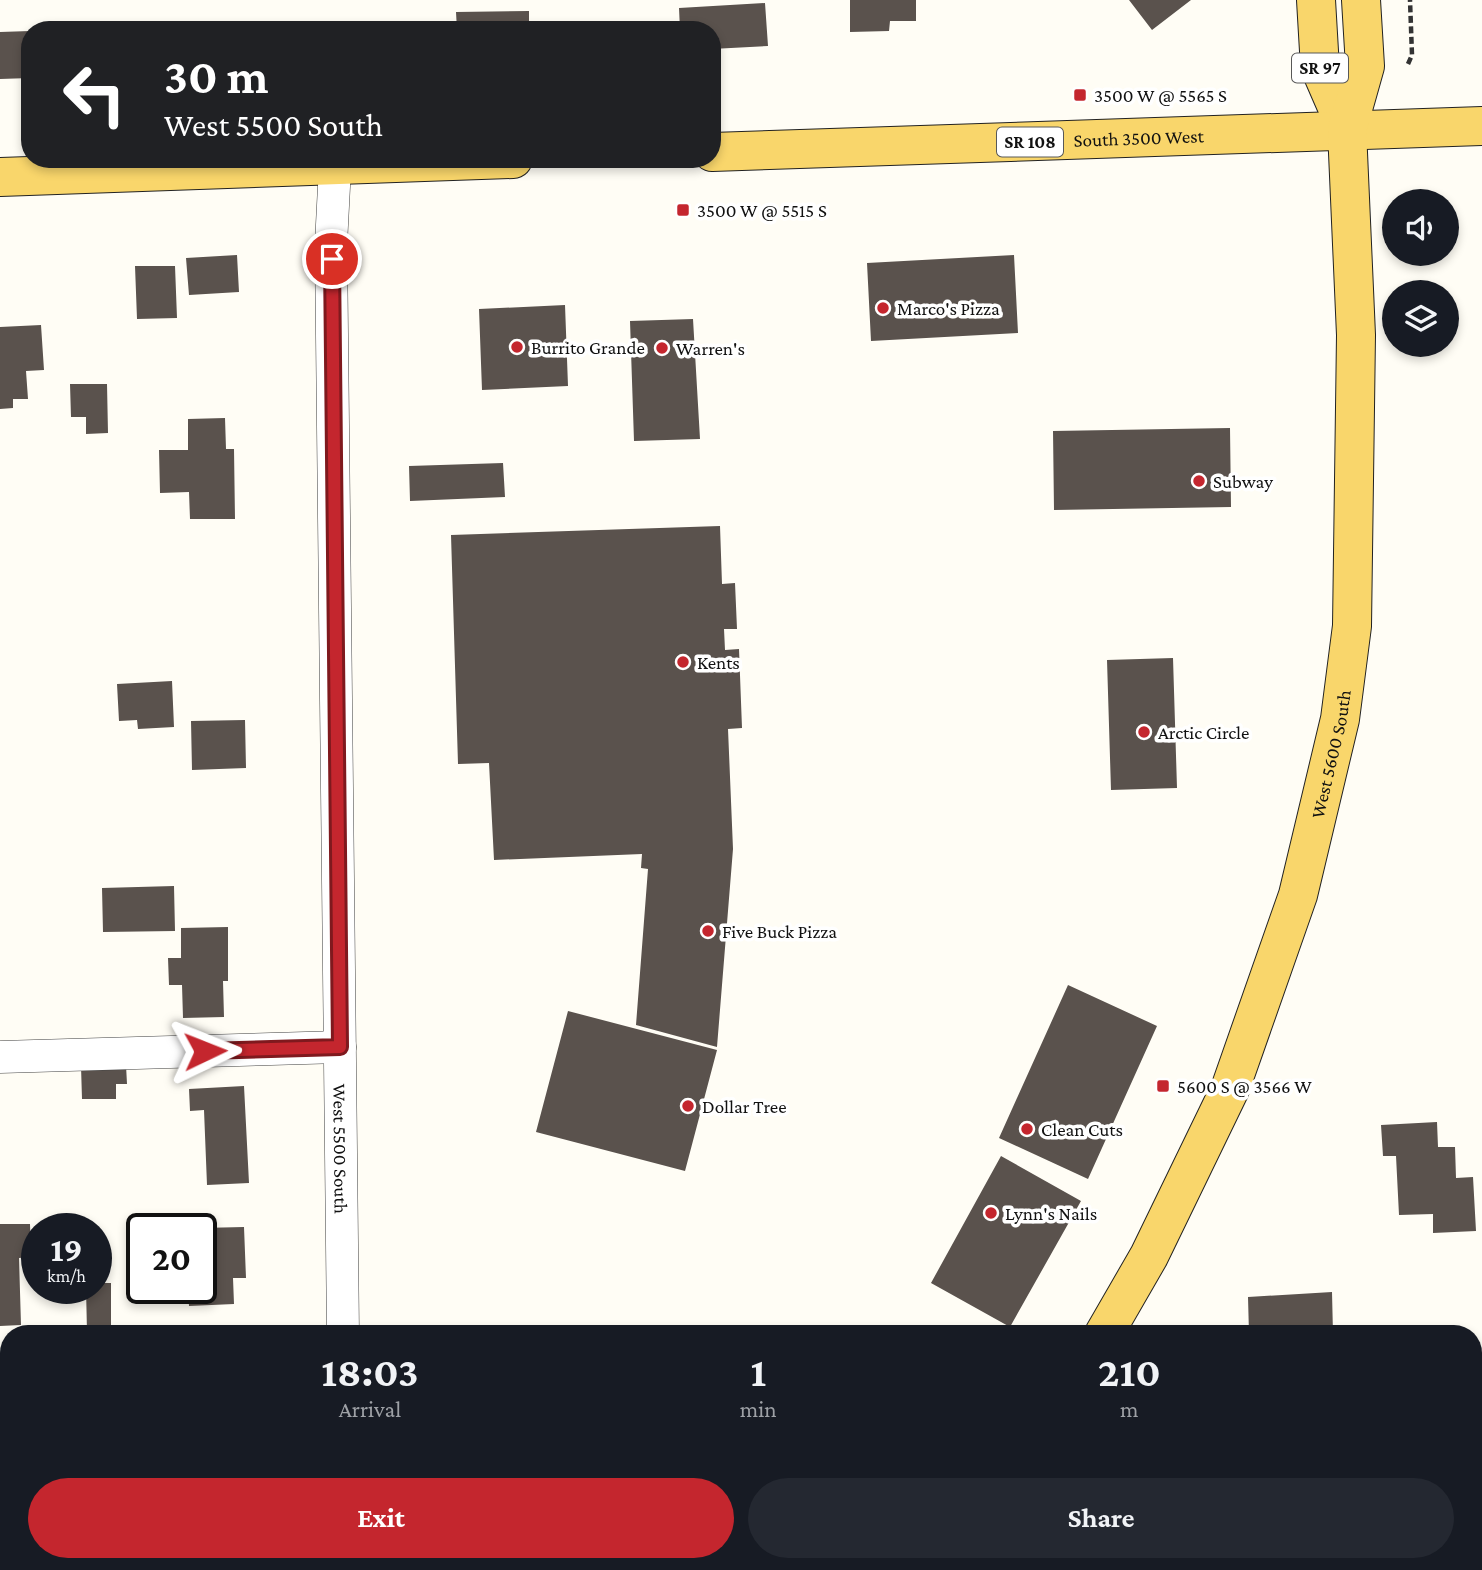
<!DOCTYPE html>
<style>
body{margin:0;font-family:"Crimson Pro",serif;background:#242831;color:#f1f3f6;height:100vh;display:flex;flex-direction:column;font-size:26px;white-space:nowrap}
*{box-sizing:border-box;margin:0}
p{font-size:23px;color:#9ea1a6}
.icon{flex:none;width:38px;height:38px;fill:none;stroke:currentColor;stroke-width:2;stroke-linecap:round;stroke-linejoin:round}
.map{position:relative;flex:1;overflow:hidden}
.details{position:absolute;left:0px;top:1325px;width:1482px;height:247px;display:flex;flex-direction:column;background:#171b24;border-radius:28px 28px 0 0;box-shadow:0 4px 10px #0003}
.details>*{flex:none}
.hud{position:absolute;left:21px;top:21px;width:700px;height:147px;border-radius:28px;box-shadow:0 4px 10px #0003;background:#202124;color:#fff;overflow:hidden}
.tools{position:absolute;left:1382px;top:189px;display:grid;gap:14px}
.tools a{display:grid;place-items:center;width:77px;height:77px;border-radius:50%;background:#171b24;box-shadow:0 4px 10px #0003;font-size:35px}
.speed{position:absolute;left:21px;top:1213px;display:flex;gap:14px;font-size:35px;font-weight:700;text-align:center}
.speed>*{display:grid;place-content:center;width:91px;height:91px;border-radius:50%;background:#171b24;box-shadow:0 4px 10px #0003;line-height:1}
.speed small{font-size:18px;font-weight:400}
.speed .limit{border:4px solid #111;border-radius:10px;background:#fff;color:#111}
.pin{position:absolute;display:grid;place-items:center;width:60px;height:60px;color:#fff;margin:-30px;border:4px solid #fff;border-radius:50%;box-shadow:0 2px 7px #0007}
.me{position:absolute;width:77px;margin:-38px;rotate:88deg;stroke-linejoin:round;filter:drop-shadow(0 0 5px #0008)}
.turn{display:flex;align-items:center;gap:24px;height:147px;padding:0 28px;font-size:32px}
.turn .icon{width:91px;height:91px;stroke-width:2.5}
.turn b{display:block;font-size:49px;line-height:60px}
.eta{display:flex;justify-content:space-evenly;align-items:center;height:119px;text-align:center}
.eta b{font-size:42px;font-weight:700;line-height:49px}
.cta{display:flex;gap:14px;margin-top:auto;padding:14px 28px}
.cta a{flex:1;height:80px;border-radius:42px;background:#c4262e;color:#fff;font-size:28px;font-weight:700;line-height:80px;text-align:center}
.cta a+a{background:#242831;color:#f1f3f6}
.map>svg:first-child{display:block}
.green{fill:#d5ebbd}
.building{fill:#5a524d}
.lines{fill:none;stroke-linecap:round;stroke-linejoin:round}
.minor-casing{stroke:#444;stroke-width:33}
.major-casing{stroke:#222;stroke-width:40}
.path{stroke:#333;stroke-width:4.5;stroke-dasharray:7 3.5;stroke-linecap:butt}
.minor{stroke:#fff;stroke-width:32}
.major{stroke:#f9d66b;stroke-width:38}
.route-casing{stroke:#7f191e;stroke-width:18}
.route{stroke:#c4262e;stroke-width:12}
.poi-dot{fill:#c4262e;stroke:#fff;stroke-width:2.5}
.labels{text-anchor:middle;stroke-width:7;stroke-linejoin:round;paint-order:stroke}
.shield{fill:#fff;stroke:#585858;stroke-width:2}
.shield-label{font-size:18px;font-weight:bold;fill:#111}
.poi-label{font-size:19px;fill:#111;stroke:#fff;text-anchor:start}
.street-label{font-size:19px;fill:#111;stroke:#fff}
</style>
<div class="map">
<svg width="1482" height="1570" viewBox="0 0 1482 1570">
<rect width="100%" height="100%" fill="#fffdf5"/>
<path class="green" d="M 348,1563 L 652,1563 L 662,1570 L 348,1570 Z"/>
<path class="building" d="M 850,0 L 916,0 L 916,21 L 890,21 L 889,31 L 850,32 Z
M 1129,0 L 1191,0 L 1152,30 Z
M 765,3 L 768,46 L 712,49 L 712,30 L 680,30 L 679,8 Z
M 529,11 L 529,30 L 457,30 L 456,12 Z
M 203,24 L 203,30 L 125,30 L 125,28 Z
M 30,31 L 30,78 L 0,79 L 0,32 Z
M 237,255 L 239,292 L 189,295 L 186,258 Z
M 1014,255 L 1018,333 L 871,341 L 867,263 Z
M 135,266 L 175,266 L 177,318 L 137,319 Z
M 565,305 L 568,386 L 482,390 L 479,309 Z
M 693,319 L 700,439 L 634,441 L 630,321 Z
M 41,325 L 44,370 L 26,371 L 28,399 L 13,399 L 13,408 L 0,409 L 0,327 Z
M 70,384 L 107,384 L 108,433 L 86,434 L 86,417 L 71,417 Z
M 225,418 L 226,449 L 234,449 L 235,519 L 190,519 L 189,492 L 160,493 L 159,450 L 188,450 L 188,419 Z
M 1230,428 L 1231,507 L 1054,510 L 1053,431 Z
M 503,463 L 505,497 L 410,501 L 409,466 Z
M 720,526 L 722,584 L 735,583 L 737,629 L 724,629 L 725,650 L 739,649 L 742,728 L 728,729 L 733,849 L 717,1047 L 636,1025 L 648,869 L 641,868 L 642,854 L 494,860 L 489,763 L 458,764 L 451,535 Z
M 1173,658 L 1177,788 L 1111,790 L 1107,660 Z
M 172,681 L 174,727 L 138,729 L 137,720 L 119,721 L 117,684 Z
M 245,720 L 246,768 L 192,770 L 191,721 Z
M 174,886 L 175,931 L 103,932 L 102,888 Z
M 228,927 L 228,981 L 223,981 L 224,1017 L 183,1018 L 182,985 L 169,985 L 168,958 L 181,958 L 181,928 Z
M 1068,985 L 1157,1026 L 1088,1179 L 999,1138 Z
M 568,1011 L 717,1050 L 685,1171 L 536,1132 Z
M 126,1065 L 127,1084 L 116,1084 L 116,1099 L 82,1099 L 81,1066 Z
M 244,1086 L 249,1183 L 207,1185 L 204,1110 L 190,1111 L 189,1089 Z
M 1437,1122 L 1438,1147 L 1455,1147 L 1456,1178 L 1473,1177 L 1476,1231 L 1433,1233 L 1433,1214 L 1399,1215 L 1396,1156 L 1383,1156 L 1381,1125 Z
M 1001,1156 L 1081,1201 L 1010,1327 L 931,1283 Z
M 0,1224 L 30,1224 L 31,1257 L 19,1258 L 21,1325 L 0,1326 Z
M 244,1227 L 246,1278 L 233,1278 L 234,1304 L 189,1306 L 188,1288 L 201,1288 L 201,1228 Z
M 96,1283 L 111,1283 L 111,1331 L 87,1332 L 86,1288 L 96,1288 Z
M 1332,1292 L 1333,1334 L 1249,1334 L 1248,1297 Z
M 1124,1563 L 1339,1563 L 1339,1570 L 1125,1570 Z"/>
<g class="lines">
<defs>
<g id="minor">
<path id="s1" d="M 335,167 L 331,244 L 343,1334"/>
<path d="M 0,1057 L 340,1047"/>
<path d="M 0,1543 L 9,1536"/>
<path d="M 345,1563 L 345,1570"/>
<path d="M 663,1563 L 675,1570"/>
<path d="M 579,1570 L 581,1563"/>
</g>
<g id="major">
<path d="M 1316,0 L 1320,68 L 1347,130"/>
<path id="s2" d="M 712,152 L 1482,126"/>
<path d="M 0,177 L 513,159"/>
<path id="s3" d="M 1104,1334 L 1149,1256 L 1230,1089 L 1298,895 L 1340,719 L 1352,626 L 1356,335 L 1347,130 L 1365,66 L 1361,0"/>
<path d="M 948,1570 L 953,1563"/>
</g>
</defs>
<use href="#minor" class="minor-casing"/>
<use href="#major" class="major-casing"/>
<path class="path" d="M 1408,64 L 1412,55 L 1410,0"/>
<use href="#minor" class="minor"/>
<use href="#major" class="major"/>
</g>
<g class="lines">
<defs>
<path id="route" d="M 205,1051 L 340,1047 L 332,259"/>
</defs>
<use href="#route" class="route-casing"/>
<use href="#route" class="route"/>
</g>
<g class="poi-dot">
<rect x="1073" y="88" width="14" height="14" rx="3.5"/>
<rect x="676" y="203" width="14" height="14" rx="3.5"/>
<circle cx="883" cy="308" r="7"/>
<circle cx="517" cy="347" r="7"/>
<circle cx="662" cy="348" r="7"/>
<circle cx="1199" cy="481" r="7"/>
<circle cx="683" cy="662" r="7"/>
<circle cx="1144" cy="732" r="7"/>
<circle cx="708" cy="931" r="7"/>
<rect x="1156" y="1079" width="14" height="14" rx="3.5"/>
<circle cx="688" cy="1106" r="7"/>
<circle cx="1027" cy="1129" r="7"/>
<circle cx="991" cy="1213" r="7"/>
</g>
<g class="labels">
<g class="shield">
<rect x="1292" y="53.5" width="56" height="29" rx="5"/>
<rect x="997" y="127.5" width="66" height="29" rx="5"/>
</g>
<g class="shield-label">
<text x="1320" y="74">SR 97</text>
<text x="1030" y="148">SR 108</text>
</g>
<g class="poi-label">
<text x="1094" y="102">3500 W @ 5565 S</text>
<text x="697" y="217">3500 W @ 5515 S</text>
<text x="897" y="315">Marco's Pizza</text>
<text x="531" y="354">Burrito Grande</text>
<text x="676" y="355">Warren's</text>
<text x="1213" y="488">Subway</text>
<text x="697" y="669">Kents</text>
<text x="1158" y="739">Arctic Circle</text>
<text x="722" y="938">Five Buck Pizza</text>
<text x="1177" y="1093">5600 S @ 3566 W</text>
<text x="702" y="1113">Dollar Tree</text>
<text x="1041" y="1136">Clean Cuts</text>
<text x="1005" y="1220">Lynn's Nails</text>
</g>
<g class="street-label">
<text dy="7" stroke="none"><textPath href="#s2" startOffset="427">South 3500 West</textPath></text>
<text dy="7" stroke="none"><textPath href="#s3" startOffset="626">West 5600 South</textPath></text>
<text dy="7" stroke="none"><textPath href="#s1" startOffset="982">West 5500 South</textPath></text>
</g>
</g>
</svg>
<div class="tools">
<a><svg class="icon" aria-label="sound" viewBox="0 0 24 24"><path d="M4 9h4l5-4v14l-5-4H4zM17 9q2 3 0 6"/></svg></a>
<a><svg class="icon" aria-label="layers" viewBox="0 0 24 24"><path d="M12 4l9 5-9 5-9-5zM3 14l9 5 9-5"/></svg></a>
</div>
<div class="speed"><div>19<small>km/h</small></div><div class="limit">20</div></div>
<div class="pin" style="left:332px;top:259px;background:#d93025"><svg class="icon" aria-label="arrive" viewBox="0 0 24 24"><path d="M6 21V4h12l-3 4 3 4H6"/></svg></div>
<svg class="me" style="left:205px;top:1051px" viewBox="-20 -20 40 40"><path d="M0-17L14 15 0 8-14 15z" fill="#c4262e" stroke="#fff" stroke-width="4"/></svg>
<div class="hud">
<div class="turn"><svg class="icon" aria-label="left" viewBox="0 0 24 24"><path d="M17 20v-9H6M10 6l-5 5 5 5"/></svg><div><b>30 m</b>West 5500 South</div></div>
</div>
<section class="details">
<div class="eta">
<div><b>18:03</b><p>Arrival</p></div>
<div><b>1</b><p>min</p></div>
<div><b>210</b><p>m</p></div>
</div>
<div class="cta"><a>Exit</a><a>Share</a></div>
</section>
</div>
